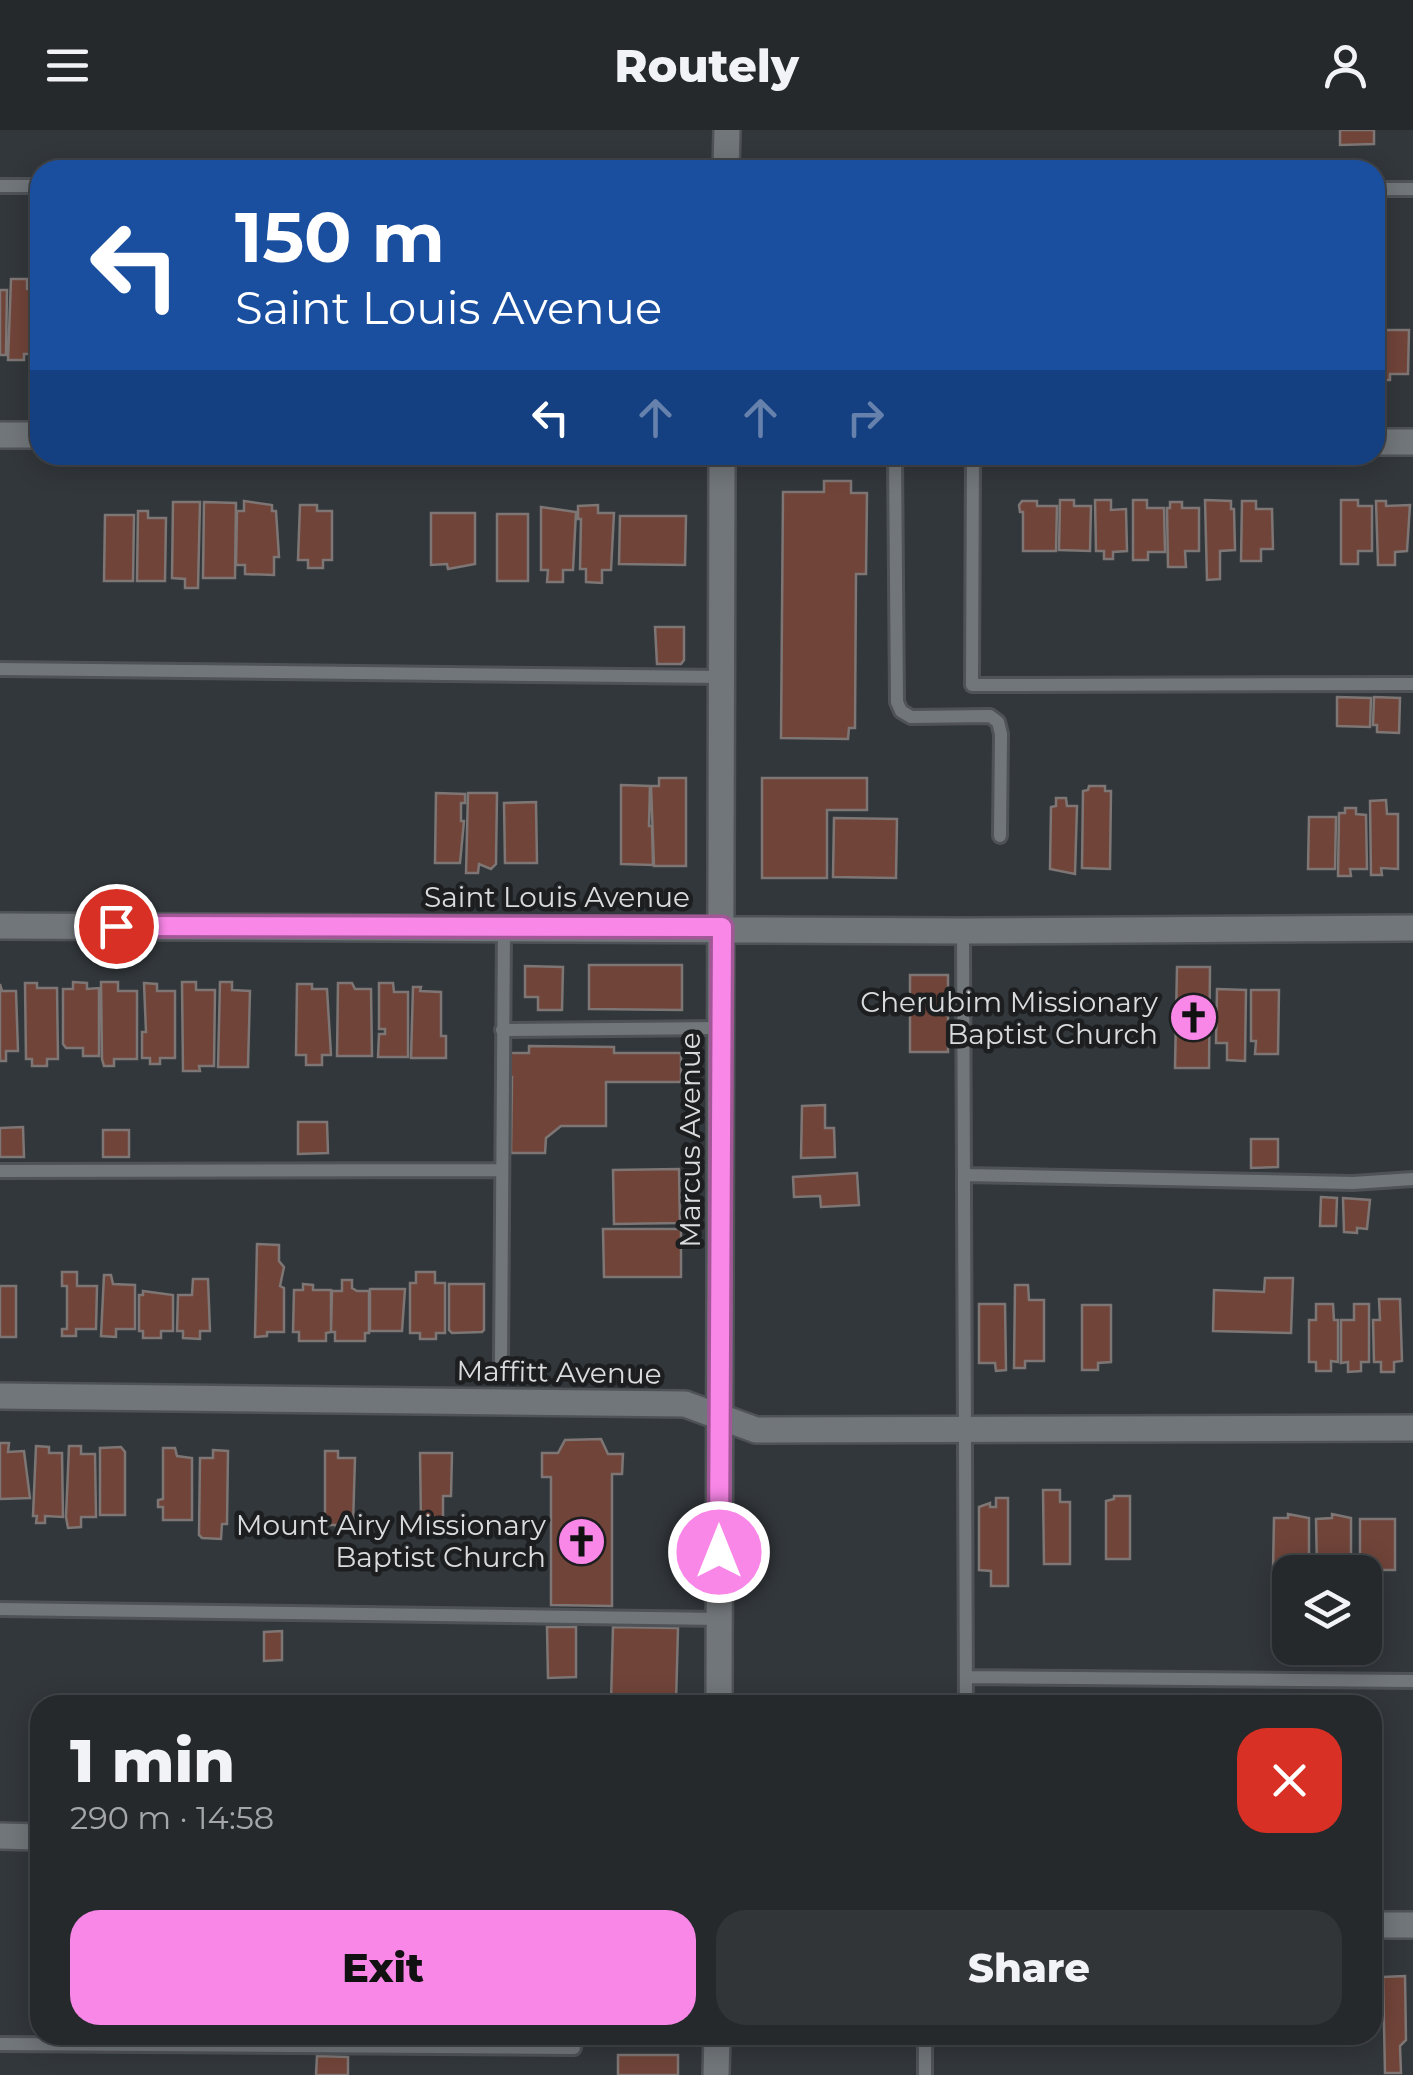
<!DOCTYPE html>
<meta charset="utf-8">
<style>
body{margin:0;font-family:Montserrat,sans-serif;background:#323538;color:#f1f3f6;height:100vh;display:flex;flex-direction:column;font-size:38px;white-space:nowrap}
*{box-sizing:border-box;margin:0}
p{font-size:32px;color:#a4a6a9}
.icon{flex:none;width:55px;height:55px;fill:none;stroke:currentColor;stroke-width:2;stroke-linecap:round;stroke-linejoin:round}
.map{position:relative;flex:1;overflow:hidden}
.details{position:absolute;left:30px;top:1565px;width:1352px;height:350px;display:flex;flex-direction:column;background:#26292c;border-radius:30px;box-shadow:0 5px 25px #0003,0 0 0 2px #424548}
.details>*{flex:none}
.hud{position:absolute;left:30px;top:30px;width:1355px;height:305px;border-radius:30px;box-shadow:0 5px 25px #0003,0 0 0 2px #424548;background:#1a4fa0;color:#fff;overflow:hidden}
.fabs{position:absolute;left:1272px;top:1425px;display:grid;gap:20px}
.fabs a{display:grid;place-items:center;width:110px;height:110px;border-radius:20px;background:#26292c;box-shadow:0 5px 25px #0003,0 0 0 2px #424548;font-size:50px}
.pin{position:absolute;display:grid;place-items:center;width:85px;height:85px;color:#fff;margin:-42px;border:5px solid #fff;border-radius:50%;box-shadow:0 2px 10px #0007}
.me{position:absolute;width:110px;margin:-55px;rotate:0deg;stroke-linejoin:round;filter:drop-shadow(0 0 8px #0008)}
.turn{display:flex;align-items:center;gap:35px;height:210px;padding:0 40px;font-size:45px}
.turn .icon{width:130px;height:130px;stroke-width:2.5}
.turn b{display:block;font-size:70px;line-height:85px}
.lanes{display:flex;align-items:center;height:95px;padding:0 40px;background:#0003;justify-content:center;gap:50px;direction:ltr}
.lanes .off{opacity:.35}
.round{display:grid;place-items:center;flex:none;width:105px;height:105px;border-radius:30px;background:#323538}
.headline{display:flex;align-items:center;justify-content:space-between;height:170px;padding:0 40px}
h1{font-size:60px;font-weight:800;line-height:75px}
.action{display:flex;gap:20px;margin-top:auto;padding:20px 40px}
.action a{flex:1;height:115px;border-radius:30px;background:#f987e8;color:#111;font-size:40px;font-weight:800;line-height:115px;text-align:center}
.action a+a{background:#323538;color:#f1f3f6}
header{display:flex;justify-content:space-between;align-items:center;height:130px;padding:0 40px;background:#26292c;font-size:45px;font-weight:800}
.map>svg:first-child{display:block}
.commercial{fill:#4d3837}
.building{fill:#704439;stroke:#7d7674;stroke-width:2.5}
.lines{fill:none;stroke-linecap:round;stroke-linejoin:round}
.service-casing{stroke:#4f5357;stroke-width:18}
.minor-casing{stroke:#4f5357;stroke-width:30}
.tertiary-casing{stroke:#4f5357;stroke-width:30}
.service{stroke:#71767a;stroke-width:12}
.minor{stroke:#71767a;stroke-width:25}
.tertiary{stroke:#71767a;stroke-width:25}
.route-casing{stroke:#a25897;stroke-width:25}
.route{stroke:#f987e8;stroke-width:18}
.labels{text-anchor:middle;stroke-width:9;stroke-linejoin:round;paint-order:stroke}
.street-label{font-size:28px;fill:#d9dcde;stroke:#1c1e20}
.poi-label{font-size:28px;fill:#d9dcde;stroke:#1c1e20;text-anchor:end}
</style>
<header><svg class="icon" aria-label="menu" viewBox="0 0 24 24"><path d="M4 6h16M4 12h16M4 18h16"/></svg>Routely<svg class="icon" aria-label="person" viewBox="0 0 24 24"><circle cx="12" cy="8" r="4"/><path d="M4 21q1-7 8-7t8 7"/></svg></header>
<div class="map">
<svg width="1413" height="1945" viewBox="0 0 1413 1945">
<rect width="100%" height="100%" fill="#32373b"/>
<path class="commercial" d="M 516,1905 L 692,1905 L 516,1909 Z"/>
<path class="building" d="M 1340,0 L 1374,0 L 1374,14 L 1340,15 Z
M 11,149 L 27,149 L 27,159 L 39,161 L 39,224 L 24,224 L 24,230 L 8,230 Z
M 0,160 L 7,160 L 6,225 L 0,225 Z
M 1376,200 L 1409,200 L 1408,244 L 1390,244 L 1390,250 L 1377,250 Z
M 824,351 L 851,351 L 851,363 L 867,363 L 866,444 L 856,444 L 855,598 L 849,598 L 848,609 L 781,608 L 783,362 L 824,362 Z
M 1060,370 L 1074,370 L 1074,376 L 1091,376 L 1090,421 L 1059,420 Z
M 1095,370 L 1111,370 L 1111,380 L 1126,379 L 1127,421 L 1113,422 L 1113,429 L 1104,429 L 1104,421 L 1096,421 Z
M 1133,370 L 1147,370 L 1147,378 L 1164,378 L 1165,422 L 1148,422 L 1148,430 L 1133,430 Z
M 1205,370 L 1231,371 L 1231,379 L 1234,379 L 1235,420 L 1220,421 L 1220,449 L 1207,450 Z
M 1341,370 L 1358,370 L 1358,376 L 1372,376 L 1372,421 L 1358,421 L 1358,434 L 1341,434 Z
M 244,371 L 272,375 L 272,381 L 276,381 L 279,427 L 274,427 L 274,445 L 245,444 L 245,435 L 236,435 L 237,381 L 244,381 Z
M 1022,371 L 1037,371 L 1037,376 L 1057,376 L 1056,421 L 1023,421 L 1023,382 L 1020,382 L 1019,375 Z
M 1242,371 L 1256,371 L 1256,379 L 1272,379 L 1273,419 L 1261,419 L 1261,431 L 1241,431 Z
M 1376,371 L 1386,371 L 1386,376 L 1410,375 L 1407,421 L 1395,422 L 1395,435 L 1378,435 Z
M 173,372 L 200,372 L 198,458 L 185,458 L 185,449 L 172,448 Z
M 204,372 L 236,373 L 235,448 L 203,448 Z
M 1170,372 L 1182,372 L 1182,378 L 1199,378 L 1199,421 L 1185,421 L 1186,437 L 1168,437 L 1167,378 L 1170,378 Z
M 300,375 L 317,375 L 317,381 L 332,381 L 332,430 L 323,430 L 323,438 L 308,438 L 308,430 L 298,430 Z
M 598,375 L 598,383 L 614,383 L 611,440 L 602,440 L 602,453 L 586,452 L 586,439 L 580,439 L 581,389 L 578,389 L 578,376 Z
M 541,377 L 576,382 L 573,440 L 563,440 L 563,452 L 547,452 L 548,440 L 541,440 Z
M 138,381 L 148,381 L 148,388 L 166,388 L 165,451 L 137,451 Z
M 431,383 L 475,383 L 475,434 L 448,439 L 447,434 L 431,435 Z
M 497,384 L 528,384 L 528,451 L 497,451 Z
M 105,385 L 134,385 L 133,451 L 104,451 Z
M 620,386 L 686,386 L 685,435 L 619,434 Z
M 655,497 L 684,497 L 684,530 L 681,534 L 657,534 Z
M 1337,567 L 1371,568 L 1370,597 L 1337,596 Z
M 1374,567 L 1400,568 L 1399,603 L 1377,602 L 1377,595 L 1373,595 Z
M 659,648 L 686,648 L 686,736 L 654,736 L 651,656 L 659,656 Z
M 762,648 L 867,648 L 867,680 L 827,680 L 827,748 L 762,748 Z
M 621,655 L 650,656 L 649,696 L 652,696 L 653,735 L 621,734 Z
M 1089,656 L 1105,656 L 1105,661 L 1111,661 L 1110,739 L 1082,738 L 1083,661 L 1088,660 Z
M 436,663 L 465,664 L 465,673 L 461,673 L 461,691 L 464,691 L 460,733 L 435,733 Z
M 468,663 L 497,663 L 496,734 L 491,739 L 479,734 L 478,743 L 466,743 Z
M 1056,668 L 1066,668 L 1067,676 L 1077,676 L 1075,744 L 1050,739 L 1051,677 L 1056,676 Z
M 1386,670 L 1387,684 L 1398,684 L 1398,739 L 1381,738 L 1382,745 L 1371,745 L 1370,671 Z
M 536,672 L 537,733 L 505,733 L 504,673 Z
M 1345,678 L 1356,678 L 1356,684 L 1366,685 L 1367,739 L 1350,739 L 1351,746 L 1338,746 L 1339,683 L 1345,683 Z
M 1309,687 L 1336,687 L 1335,739 L 1308,739 Z
M 834,688 L 897,689 L 896,748 L 833,747 Z
M 589,835 L 682,835 L 682,880 L 589,879 Z
M 525,836 L 563,837 L 562,880 L 538,880 L 538,867 L 525,867 Z
M 1177,837 L 1210,837 L 1209,938 L 1175,938 Z
M 910,845 L 948,845 L 948,922 L 910,922 Z
M 73,852 L 87,853 L 87,859 L 99,858 L 99,926 L 83,926 L 83,918 L 66,918 L 63,914 L 63,859 L 73,859 Z
M 101,852 L 118,852 L 118,861 L 137,861 L 137,929 L 114,929 L 114,936 L 104,936 L 102,929 Z
M 182,852 L 196,852 L 196,860 L 215,860 L 214,936 L 199,936 L 200,941 L 183,941 Z
M 220,852 L 232,852 L 232,860 L 250,861 L 248,937 L 218,937 Z
M 25,853 L 37,853 L 37,858 L 57,858 L 58,929 L 47,929 L 47,936 L 32,936 L 32,929 L 26,929 Z
M 144,853 L 157,854 L 157,861 L 175,861 L 175,928 L 160,928 L 160,934 L 150,934 L 150,928 L 142,928 L 142,902 L 146,902 Z
M 338,853 L 352,853 L 355,859 L 371,859 L 372,926 L 337,926 Z
M 379,853 L 393,853 L 394,862 L 408,862 L 408,927 L 378,927 L 379,904 L 385,904 L 385,899 L 379,899 Z
M 0,854 L 2,861 L 16,861 L 18,921 L 6,921 L 6,931 L 0,931 Z
M 297,854 L 312,854 L 312,859 L 327,859 L 331,925 L 322,925 L 322,935 L 306,935 L 306,925 L 296,925 Z
M 413,857 L 421,857 L 420,861 L 441,862 L 441,906 L 446,906 L 446,928 L 411,928 Z
M 1217,859 L 1246,860 L 1245,931 L 1227,930 L 1227,913 L 1216,913 Z
M 1251,860 L 1279,860 L 1278,924 L 1255,924 L 1256,911 L 1251,911 Z
M 529,916 L 614,917 L 614,923 L 681,923 L 681,952 L 606,952 L 606,996 L 561,996 L 546,1008 L 545,1023 L 511,1023 L 512,947 L 507,947 L 507,923 L 529,923 Z
M 825,975 L 825,998 L 834,998 L 835,1027 L 801,1028 L 802,976 Z
M 298,992 L 327,992 L 328,1023 L 298,1024 Z
M 23,997 L 24,1027 L 0,1027 L 0,998 Z
M 103,1000 L 129,1000 L 129,1027 L 103,1027 Z
M 1251,1009 L 1278,1009 L 1278,1037 L 1251,1038 Z
M 679,1039 L 680,1093 L 614,1094 L 613,1040 Z
M 857,1043 L 859,1075 L 821,1077 L 820,1066 L 794,1067 L 793,1047 Z
M 1321,1067 L 1337,1068 L 1336,1096 L 1320,1096 Z
M 1343,1068 L 1370,1070 L 1367,1099 L 1357,1098 L 1357,1103 L 1344,1102 Z
M 603,1099 L 681,1099 L 681,1147 L 604,1147 Z
M 257,1114 L 279,1115 L 279,1131 L 284,1137 L 280,1156 L 284,1158 L 284,1202 L 267,1202 L 267,1206 L 255,1207 Z
M 62,1142 L 77,1142 L 77,1156 L 97,1156 L 96,1199 L 76,1199 L 76,1206 L 62,1206 L 62,1199 L 67,1199 L 67,1156 L 62,1156 Z
M 416,1142 L 435,1142 L 435,1153 L 445,1153 L 445,1203 L 436,1203 L 436,1209 L 420,1209 L 420,1203 L 410,1203 L 410,1153 L 416,1153 Z
M 104,1145 L 111,1145 L 113,1154 L 135,1155 L 135,1199 L 116,1199 L 116,1207 L 101,1206 Z
M 1265,1148 L 1293,1148 L 1291,1203 L 1213,1201 L 1214,1160 L 1264,1162 Z
M 193,1149 L 208,1149 L 210,1201 L 200,1201 L 200,1209 L 183,1208 L 183,1201 L 177,1201 L 178,1165 L 192,1165 Z
M 342,1150 L 352,1150 L 352,1158 L 357,1161 L 369,1161 L 369,1203 L 365,1203 L 365,1211 L 335,1211 L 335,1202 L 331,1202 L 332,1161 L 342,1161 Z
M 303,1154 L 313,1155 L 313,1160 L 331,1160 L 331,1202 L 326,1203 L 326,1211 L 299,1211 L 299,1202 L 293,1202 L 294,1160 L 303,1160 Z
M 449,1154 L 484,1154 L 484,1200 L 482,1202 L 452,1203 L 449,1200 Z
M 1015,1155 L 1028,1155 L 1029,1170 L 1044,1170 L 1044,1231 L 1025,1231 L 1025,1238 L 1014,1238 Z
M 0,1156 L 16,1156 L 16,1207 L 0,1207 Z
M 370,1159 L 405,1159 L 402,1201 L 370,1201 Z
M 143,1161 L 173,1165 L 173,1201 L 161,1201 L 161,1208 L 143,1208 L 143,1201 L 139,1201 L 139,1165 L 143,1165 Z
M 1379,1169 L 1400,1169 L 1402,1231 L 1394,1232 L 1394,1242 L 1381,1242 L 1381,1232 L 1374,1232 L 1373,1190 L 1380,1190 Z
M 979,1174 L 1005,1174 L 1006,1240 L 996,1241 L 995,1233 L 979,1233 Z
M 1316,1174 L 1333,1174 L 1334,1190 L 1338,1190 L 1338,1232 L 1331,1231 L 1331,1241 L 1316,1241 L 1316,1232 L 1309,1232 L 1309,1190 L 1316,1190 Z
M 1354,1174 L 1369,1174 L 1369,1232 L 1361,1232 L 1361,1241 L 1348,1242 L 1348,1232 L 1341,1233 L 1341,1190 L 1354,1190 Z
M 1082,1175 L 1111,1175 L 1111,1232 L 1098,1233 L 1098,1240 L 1082,1240 Z
M 601,1309 L 608,1324 L 623,1324 L 622,1344 L 612,1344 L 612,1476 L 551,1475 L 551,1347 L 542,1347 L 542,1323 L 558,1323 L 565,1310 Z
M 0,1313 L 9,1313 L 8,1322 L 24,1321 L 30,1368 L 0,1369 Z
M 36,1316 L 49,1317 L 49,1323 L 62,1323 L 63,1387 L 45,1386 L 45,1393 L 36,1393 L 37,1386 L 33,1386 Z
M 69,1316 L 81,1316 L 81,1324 L 95,1324 L 96,1387 L 81,1387 L 81,1397 L 68,1398 L 66,1387 Z
M 121,1317 L 125,1322 L 125,1385 L 100,1385 L 100,1318 Z
M 163,1318 L 175,1318 L 177,1326 L 192,1328 L 192,1390 L 163,1390 L 163,1377 L 158,1377 L 158,1370 L 163,1369 Z
M 213,1320 L 228,1321 L 227,1394 L 222,1394 L 221,1409 L 202,1408 L 199,1405 L 200,1328 L 213,1328 Z
M 325,1321 L 338,1321 L 338,1328 L 355,1328 L 353,1395 L 346,1395 L 346,1401 L 336,1401 L 336,1395 L 325,1395 Z
M 420,1323 L 452,1323 L 451,1366 L 443,1366 L 443,1393 L 421,1393 Z
M 1043,1360 L 1060,1360 L 1060,1372 L 1070,1372 L 1070,1434 L 1044,1434 Z
M 1114,1366 L 1130,1366 L 1130,1429 L 1106,1429 L 1106,1371 L 1114,1369 Z
M 996,1368 L 1008,1368 L 1008,1456 L 991,1456 L 991,1441 L 979,1440 L 979,1377 L 990,1373 L 990,1377 L 996,1377 Z
M 1288,1384 L 1309,1388 L 1309,1440 L 1273,1440 L 1274,1388 L 1288,1388 Z
M 1332,1384 L 1351,1388 L 1351,1440 L 1317,1440 L 1316,1389 L 1332,1388 Z
M 1360,1389 L 1395,1389 L 1395,1440 L 1360,1440 Z
M 547,1497 L 576,1497 L 576,1547 L 548,1548 Z
M 613,1497 L 678,1498 L 676,1573 L 611,1572 Z
M 282,1501 L 282,1530 L 264,1531 L 264,1502 Z
M 99,1568 L 119,1568 L 119,1575 L 99,1575 Z
M 33,1766 L 40,1766 L 40,1831 L 32,1831 L 31,1822 Z
M 1405,1846 L 1406,1910 L 1400,1916 L 1401,1943 L 1385,1943 L 1383,1847 Z
M 1092,1905 L 1120,1905 L 1119,1912 L 1092,1912 Z
M 1124,1905 L 1152,1905 L 1152,1914 L 1124,1913 Z
M 618,1925 L 678,1925 L 678,1945 L 618,1945 Z
M 317,1926 L 348,1927 L 348,1945 L 316,1945 Z"/>
<g class="lines">
<defs>
<path id="service" d="M 0,56 L 40,56
M 1375,59 L 1413,59
M 895,325 L 897,572 L 901,581 L 911,587 L 990,586 L 998,592 L 1001,604 L 1000,706
M 973,325 L 972,555 L 1413,554
M 0,539 L 722,547
M 963,801 L 966,1575
M 502,900 L 721,898
M 0,1041 L 500,1040
M 964,1045 L 1353,1053 L 1413,1049
M 501,1231 L 504,798
M 0,1479 L 720,1489
M 967,1547 L 1413,1551
M 0,1914 L 574,1918
M 925,1945 L 925,1905"/>
<path id="minor" d="M 0,305 L 40,305
M 1375,312 L 1413,312
M 0,1266 L 685,1274 L 756,1300 L 1413,1298
M 0,1706 L 40,1707
M 1372,1795 L 1413,1795"/>
<path id="tertiary" d="M 726,40 L 727,0
M 0,796 L 963,801 L 1413,798
M 719,1575 L 722,325
M 716,1945 L 717,1905"/>
</defs>
<use href="#service" class="service-casing"/>
<use href="#minor" class="minor-casing"/>
<use href="#tertiary" class="tertiary-casing"/>
<use href="#service" class="service"/>
<use href="#minor" class="minor"/>
<use href="#tertiary" class="tertiary"/>
</g>
<g class="lines">
<defs>
<path id="route" d="M 116,796 L 722,797 L 719,1422"/>
</defs>
<use href="#route" class="route-casing"/>
<use href="#route" class="route"/>
</g>
<defs>
<symbol id="church-disc" viewBox="-11 -11 22 22"><circle r="9.5" fill="#f987e8" stroke="#1c1e20"/><path d="M-1.2-6h2.4v3.5h3.3v2.4h-3.3V6h-2.4V-.1h-3.3v-2.4h3.3Z" fill="#111"/></symbol>
</defs>
<g fill-rule="evenodd">
<use href="#church-disc" x="1166" y="860" width="55" height="55"/>
<use href="#church-disc" x="554" y="1384" width="55" height="55"/>
</g>
<g class="labels">
<g class="street-label">
<text x="557" y="777">Saint Louis Avenue</text>
<text transform="translate(690 1010) rotate(-90)" y="10">Marcus Avenue</text>
<text transform="translate(559 1242) rotate(1)" y="10">Maffitt Avenue</text>
</g>
<g class="poi-label">
<text x="1158" y="882">Cherubim Missionary<tspan x="1158" dy="32">Baptist Church</tspan></text>
<text x="546" y="1405">Mount Airy Missionary<tspan x="546" dy="32">Baptist Church</tspan></text>
</g>
</g>
</svg>
<div class="fabs">
<a><svg class="icon" aria-label="layers" viewBox="0 0 24 24"><path d="M12 4l9 5-9 5-9-5zM3 14l9 5 9-5"/></svg></a>
</div>
<div class="pin" style="left:116px;top:796px;background:#d93025"><svg class="icon" aria-label="arrive" viewBox="0 0 24 24"><path d="M6 21V4h12l-3 4 3 4H6"/></svg></div>
<svg class="me" style="left:719px;top:1422px" viewBox="-20 -20 40 40"><circle r="17" fill="#f987e8" stroke="#fff" stroke-width="3"/><path d="M0-11L8 9 0 5-8 9z" fill="#fff"/></svg>
<div class="hud">
<div class="turn"><svg class="icon" aria-label="left" viewBox="0 0 24 24"><path d="M17 20v-9H6M10 6l-5 5 5 5"/></svg><div><b>150 m</b>Saint Louis Avenue</div></div>
<div class="lanes"><svg class="icon" aria-label="left" viewBox="0 0 24 24"><path d="M17 20v-9H6M10 6l-5 5 5 5"/></svg><svg class="icon off" aria-label="ahead" viewBox="0 0 24 24"><path d="M12 20V5M6 11l6-6 6 6"/></svg><svg class="icon off" aria-label="ahead" viewBox="0 0 24 24"><path d="M12 20V5M6 11l6-6 6 6"/></svg><svg class="icon off" aria-label="right" viewBox="0 0 24 24"><path d="M7 20v-9h11M14 6l5 5-5 5"/></svg></div>
</div>
<section class="details">
<div class="headline"><div><h1>1 min</h1><p>290 m · 14:58</p></div><a class="round" style="background:#d93025;color:#fff"><svg class="icon" aria-label="close" viewBox="0 0 24 24"><path d="M6 6l12 12M18 6L6 18"/></svg></a></div>
<div class="action"><a>Exit</a><a>Share</a></div>
</section>
</div>
